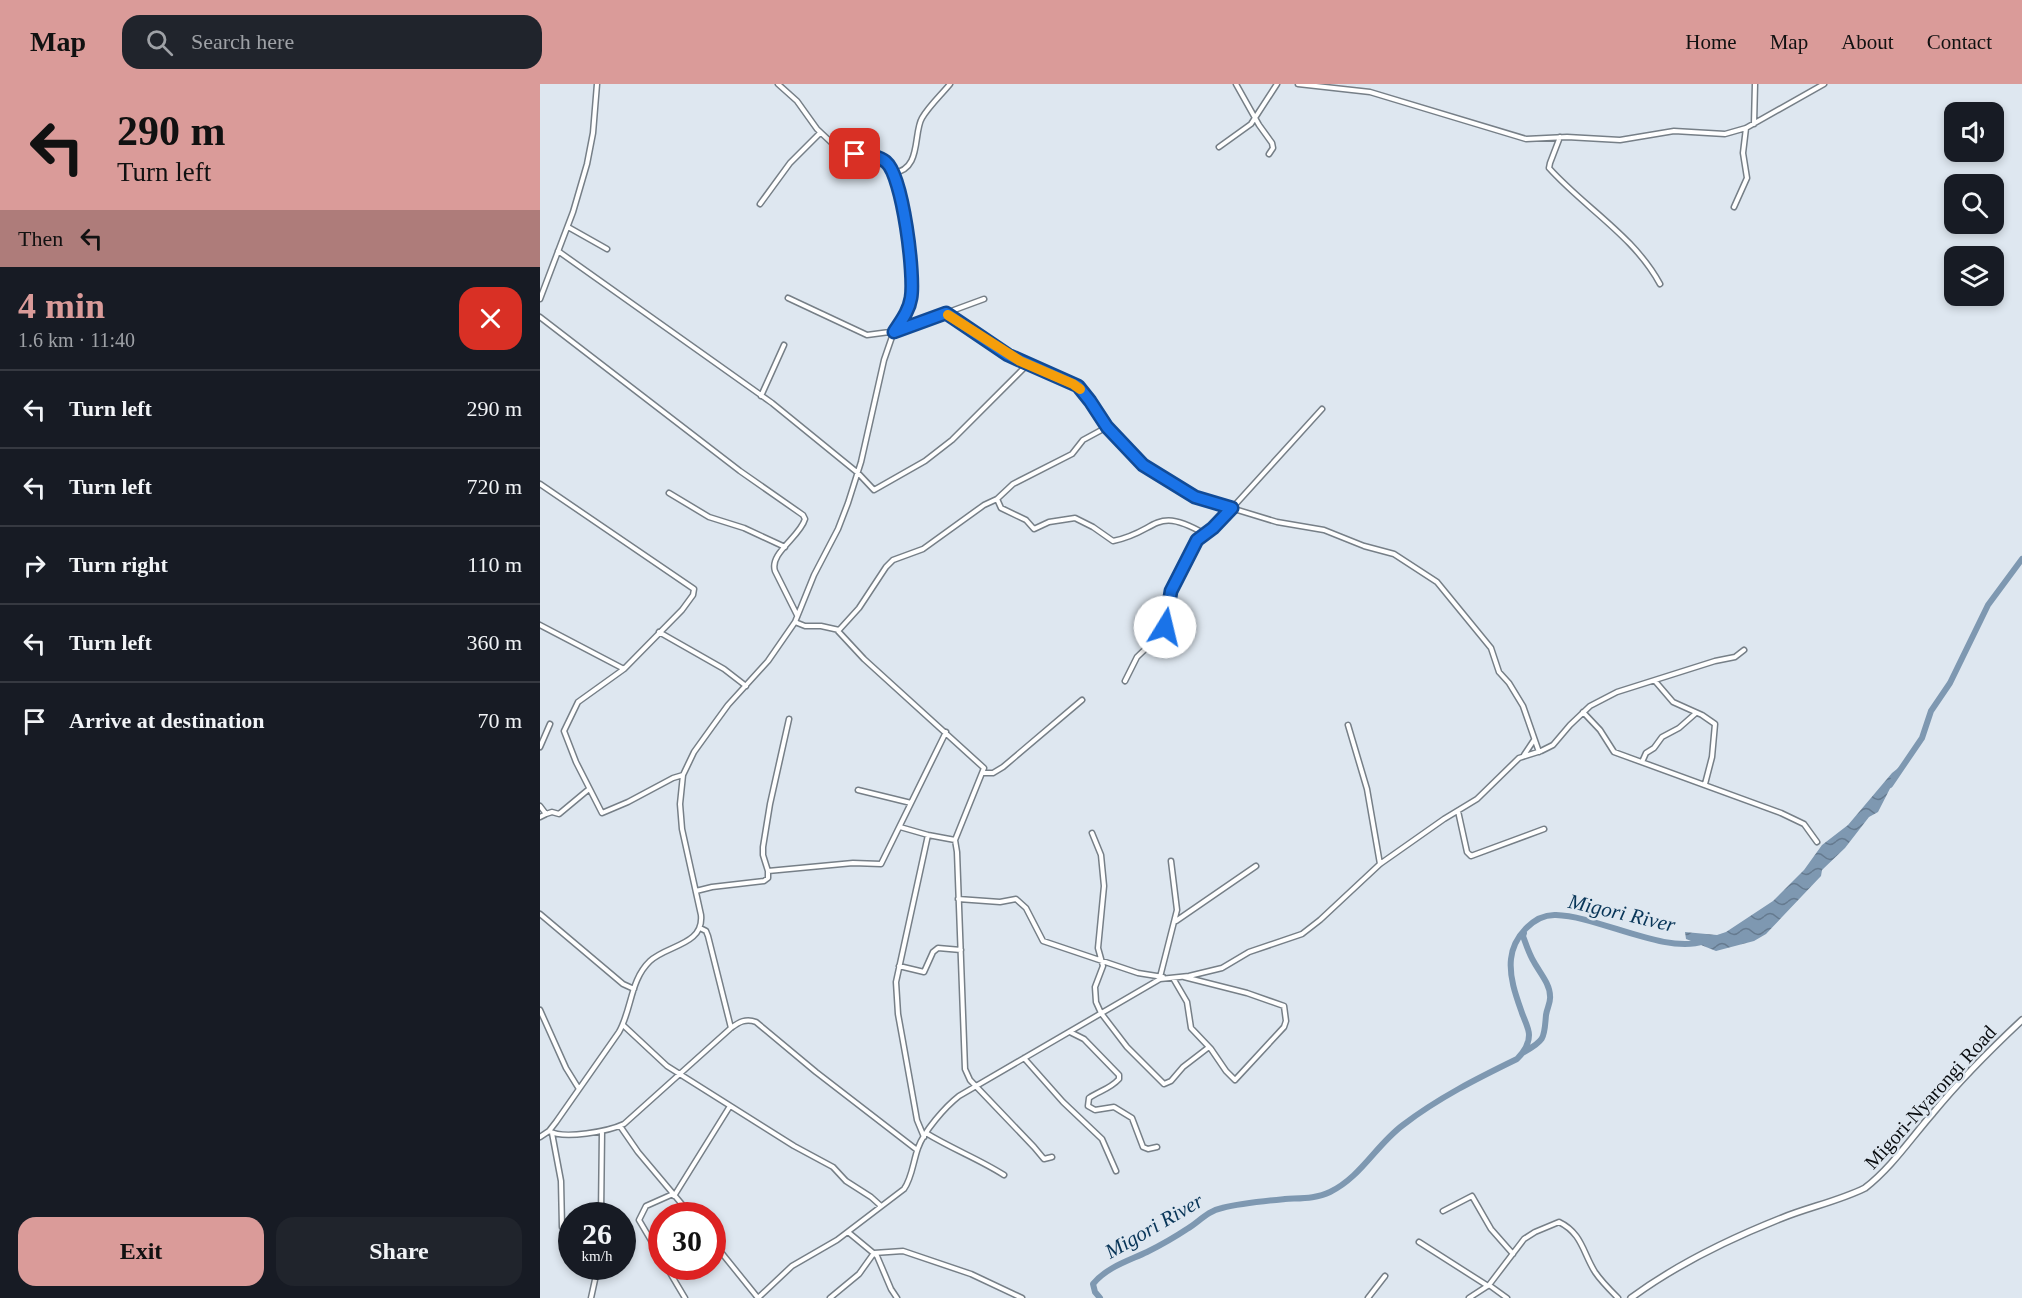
<!DOCTYPE html>
<meta charset="utf-8">
<style>
body{margin:0;font-family:Georgia,serif;background:#20242c;color:#f1f3f6;height:100vh;display:flex;flex-direction:column;font-size:22px;white-space:nowrap}
*{box-sizing:border-box;margin:0}
p{font-size:20px;color:#9ea1a6}
.icon{flex:none;width:33px;height:33px;fill:none;stroke:currentColor;stroke-width:2;stroke-linecap:round;stroke-linejoin:round}
.map{position:relative;flex:1;overflow:hidden}
.drawer{display:flex;flex-direction:column;background:#171b24;width:540px}
.drawer>*{flex:none}
.guide{background:#da9b99;color:#111;overflow:hidden}
.buttons{position:absolute;left:1404px;top:18px;display:grid;gap:12px}
.buttons a{display:grid;place-items:center;width:60px;height:60px;border-radius:12px;background:#171b24;box-shadow:0 3px 9px #0003;font-size:30px}
.speed{position:absolute;left:18px;top:1118px;display:flex;gap:12px;font-size:30px;font-weight:700;text-align:center}
.speed>*{display:grid;place-content:center;width:78px;height:78px;border-radius:50%;background:#171b24;box-shadow:0 3px 9px #0003;line-height:1}
.speed small{font-size:15px;font-weight:400}
.speed .limit{border:9px solid #d22;background:#fff;color:#111}
.pin{position:absolute;display:grid;place-items:center;width:51px;height:51px;color:#fff;margin:-26px;border-radius:12px;box-shadow:0 3px 9px #0006}
.me{position:absolute;width:66px;margin:-33px;rotate:9deg;stroke-linejoin:round;filter:drop-shadow(0 0 4px #0008)}
.turn{display:flex;align-items:center;gap:21px;height:126px;padding:0 18px;font-size:27px}
.turn .icon{width:78px;height:78px;stroke-width:2.5}
.turn b{display:block;font-size:42px;line-height:51px}
.then{display:flex;align-items:center;height:57px;padding:0 18px;background:#0003;gap:12px;font-size:22px}
.round{display:grid;place-items:center;flex:none;width:63px;height:63px;border-radius:18px;background:#20242c}
.summary{display:flex;align-items:center;justify-content:space-between;height:102px;padding:0 18px}
h1{font-size:36px;font-weight:700;line-height:45px;color:#da9b99}
.cta{display:flex;gap:12px;margin-top:auto;padding:12px 18px}
.cta a{flex:1;height:69px;border-radius:18px;background:#da9b99;color:#111;font-size:24px;font-weight:700;line-height:69px;text-align:center}
.cta a+a{background:#20242c;color:#f1f3f6}
ul{padding:0;list-style:none}
li{display:flex;align-items:center;gap:18px;height:78px;padding:0 18px;border-top:2px solid #363941}
li div{flex:1}
li b{display:block;font-size:22px}
li em{font-style:normal}
header{display:flex;align-items:center;gap:36px;box-sizing:border-box;height:84px;padding:0 30px;background:#da9b99;color:#111}
header strong{font-size:28px}
nav{display:flex;gap:33px;margin-inline-start:auto;font-size:21px}
.search{width:420px;height:54px;background:#20242c;display:flex;align-items:center;gap:15px;box-sizing:border-box;padding:0 21px;border-radius:18px;color:#9ea1a6;font-size:22px}
main{display:flex;flex:1;min-height:0}
.map>svg:first-child{display:block}
.water{fill:url(#water-waves)}
.lines{fill:none;stroke-linecap:round;stroke-linejoin:round}
.river{stroke:#7e98b1;stroke-width:6}
.street-casing{stroke:#767f87;stroke-width:7}
.secondary-casing{stroke:#767f87;stroke-width:8}
.street{stroke:#fff;stroke-width:4}
.secondary{stroke:#fff;stroke-width:5}
.route-casing{stroke:#114b97;stroke-width:15}
.route{stroke:#1a73e8;stroke-width:10}
.slow{stroke:#f59e0b;stroke-width:10}
.labels{text-anchor:middle;stroke-width:5;stroke-linejoin:round;paint-order:stroke}
.street-label{font-size:20px;fill:#0a0d10;stroke:#dee7f0}
.water-label{font-size:21px;font-style:italic;fill:#083558;stroke:#dee7f0}
</style>
<header>
<strong>Map</strong>
<div class="search"><svg class="icon" aria-label="search" viewBox="0 0 24 24"><circle cx="10" cy="10" r="6"/><path d="M15 15l6 6"/></svg>Search here</div>
<nav><a>Home</a><a>Map</a><a>About</a><a>Contact</a></nav>
</header>
<main>
<section class="drawer">
<div class="guide">
<div class="turn"><svg class="icon" aria-label="left" viewBox="0 0 24 24"><path d="M17 20v-9H6M10 6l-5 5 5 5"/></svg><div><b>290 m</b>Turn left</div></div>
<div class="then">Then<svg class="icon" aria-label="left" viewBox="0 0 24 24"><path d="M17 20v-9H6M10 6l-5 5 5 5"/></svg></div>
</div>
<div class="summary"><div><h1>4 min</h1><p>1.6 km · 11:40</p></div><a class="round" style="background:#d93025;color:#fff"><svg class="icon" aria-label="close" viewBox="0 0 24 24"><path d="M6 6l12 12M18 6L6 18"/></svg></a></div>
<ul>
<li><svg class="icon" aria-label="left" viewBox="0 0 24 24"><path d="M17 20v-9H6M10 6l-5 5 5 5"/></svg><div><b>Turn left</b></div><em>290 m</em></li>
<li><svg class="icon" aria-label="left" viewBox="0 0 24 24"><path d="M17 20v-9H6M10 6l-5 5 5 5"/></svg><div><b>Turn left</b></div><em>720 m</em></li>
<li><svg class="icon" aria-label="right" viewBox="0 0 24 24"><path d="M7 20v-9h11M14 6l5 5-5 5"/></svg><div><b>Turn right</b></div><em>110 m</em></li>
<li><svg class="icon" aria-label="left" viewBox="0 0 24 24"><path d="M17 20v-9H6M10 6l-5 5 5 5"/></svg><div><b>Turn left</b></div><em>360 m</em></li>
<li><svg class="icon" aria-label="arrive" viewBox="0 0 24 24"><path d="M6 21V4h12l-3 4 3 4H6"/></svg><div><b>Arrive at destination</b></div><em>70 m</em></li>
</ul>
<div class="cta"><a>Exit</a><a>Share</a></div>
</section>
<div class="map">
<svg width="1482" height="1214" viewBox="0 0 1482 1214">
<defs>
<pattern id="water-waves" width="16" height="10" patternUnits="userSpaceOnUse" patternTransform="scale(1.5)"><rect width="16" height="10" fill="#7e98b1"/><path d="M0 5q4-4 8 0t8 0" fill="none" stroke="#657a8f"/></pattern>
</defs>
<rect width="100%" height="100%" fill="#dee7f0"/>
<path class="water" d="M 1362,681 L 1338,728 L 1329,733 L 1305,764 L 1282,786 L 1281,792 L 1226,850 L 1214,857 L 1176,867 L 1146,855 L 1145,848 L 1177,851 L 1186,848 L 1233,817 L 1264,786 L 1282,761 L 1308,741 L 1352,689 Z"/>
<g class="lines">
<path class="river" d="M 1350,701 L 1382,654 L 1391,627 L 1410,599 L 1448,521 L 1482,475
M 984,849 L 983,852 C 986,860 989,870 994,878 C 1000,889 1010,900 1010,912 C 1011,918 1007,924 1006,931 C 1004,953 1006,956 984,968
M 560,1214 L 555,1208 L 553,1200 C 567,1183 588,1177 607,1168 C 621,1161 635,1153 647,1145 C 659,1138 667,1127 682,1124 C 702,1119 724,1117 745,1115 C 759,1114 776,1115 790,1108 C 821,1093 836,1061 863,1041 C 898,1014 938,994 977,975 C 983,969 989,960 989,951 C 989,944 984,935 982,929 C 976,912 969,893 971,875 C 973,854 993,830 1016,831 C 1058,832 1126,871 1164,857"/>
<defs>
<path id="street" d="M 696,0 L 719,41 L 732,59 L 733,64 L 729,70
M 758,0 L 830,8 L 986,55 L 1027,53 L 1080,56 L 1134,47 L 1185,50 L 1206,44 L 1284,0
M 1214,40 L 1215,0
M 1020,53 L 1010,79 L 1009,84 C 1045,124 1094,152 1120,200
M 679,63 L 711,40 L 737,0
M 353,89 C 382,86 373,49 382,34 C 389,22 401,11 410,0
M 220,120 L 250,79 L 280,49
M 1194,123 L 1207,94 L 1203,69 L 1206,44
M 28,143 L 67,165
M 18,167 L 232,319 L 318,389 L 334,406 L 385,377 L 412,356 L 487,281
M 248,214 L 327,251 L 357,247 L 444,215
M 0,215 L 33,128 L 47,80 L 53,49 L 57,0
M 406,229 L 473,274 L 538,302 L 550,317 L 567,343 L 597,375 L 655,413 L 737,438 L 784,446 L 824,462 L 854,470 L 897,498 L 951,564 L 959,588 L 969,599 L 983,622 L 999,668
M 0,233 L 200,387 L 263,431 L 265,435 C 260,453 229,469 235,487 L 257,531
M 221,312 L 244,261
M 0,400 L 154,505 L 153,511 L 142,526 L 84,585 L 38,618 L 24,647 L 36,678 L 62,729 L 88,718 L 133,694 L 143,691
M 129,409 L 169,433 L 204,444 L 245,463
M 457,415 L 461,424 L 486,436 L 494,445 L 509,438 L 535,434 L 553,443 L 573,457 C 619,448 613,420 665,450
M 255,538 L 265,542 L 281,542 L 299,546 L 319,524 L 346,483 L 353,476 L 383,465 L 444,421 L 457,415 L 473,400 L 532,370 L 543,356 L 567,343
M 0,541 L 84,585
M 298,547 L 324,575 L 444,684 L 415,756 L 417,768 L 425,985 L 430,996 L 494,1063 L 504,1075 L 512,1073
M 119,548 L 184,585 L 206,602
M 585,597 L 597,573 L 622,549 L 627,535 L 631,506 L 657,456 L 684,433 L 782,325
M 1115,597 L 1133,618 L 1162,631 L 1175,640 L 1172,673 L 1165,700
M 1043,628 L 1060,646 L 1074,668 L 1241,729 L 1264,740 L 1277,758
M 808,641 L 827,705 L 840,780
M 0,663 L 10,640
M 984,671 L 994,656
M 1102,678 L 1106,669 L 1114,664 L 1122,653 L 1139,644 L 1156,629
M 443,689 L 453,689 L 463,683 L 542,616
M 318,706 L 371,719
M 0,722 L 6,730 L 12,728 L 19,730 L 49,705
M 918,727 L 927,768 L 931,772 L 1004,745
M 0,733 L 6,730
M 360,743 L 388,751 L 415,756
M 552,749 L 561,771 L 564,802 L 558,864 L 563,882 L 555,903 L 556,918 L 561,929 L 587,963 L 624,1000 L 631,997 L 643,983 L 669,963
M 228,787 L 223,771 L 223,763 L 230,720 L 249,635
M 156,807 L 172,803 L 224,797 L 228,794 L 228,787 L 313,779 L 341,780 L 406,648
M 418,815 L 460,818 L 476,815 L 486,824 L 503,857 L 598,889 L 623,893
M 0,830 L 83,900 L 94,905
M 636,837 L 716,782
M 160,844 L 166,847 L 168,852 L 191,944
M 359,882 L 384,888 L 393,868 L 398,864 L 421,866
M 620,893 L 637,826 L 631,777
M 633,894 L 647,918 L 651,944 L 671,965 L 686,987 L 695,996 L 744,943 L 746,937 L 744,922 L 707,909 L 644,893
M 0,926 L 26,984 L 39,1005
M 83,941 L 127,982 L 254,1062 L 293,1083 L 306,1097 L 331,1113 L 341,1122
M 530,948 L 544,955 L 579,991 L 579,995 C 570,1005 559,1007 549,1014 L 548,1022 L 555,1026 L 574,1023 L 592,1034 L 603,1063 L 608,1065 L 617,1063
M 484,974 L 523,1018 L 562,1055 L 576,1087
M 80,1042 L 98,1068 L 151,1131
M 9,1047 C 24,1056 69,1047 84,1040 L 191,944 C 199,938 206,934 216,938 L 276,988 L 377,1066
M 12,1049 L 21,1097 L 22,1143
M 386,1049 C 412,1065 439,1075 464,1091
M 0,1053 L 9,1047 L 16,1038 L 79,948 C 92,925 90,896 110,877 C 127,861 164,861 161,831 L 142,745 L 140,720 L 143,691 L 154,668 L 172,643 L 188,621 L 228,577 L 255,538 L 274,491 L 298,445 L 308,419 L 321,378 L 344,276 L 354,247 L 367,227 L 372,212 L 372,184 L 367,145 L 355,95 L 349,81 L 340,74 L 309,69 L 294,61 L 277,45 L 257,17 L 238,0
M 384,1053 L 377,1036 L 362,952 L 358,930 L 356,898 L 388,751
M 134,1112 L 190,1022
M 903,1127 L 932,1112 L 951,1145 L 973,1170
M 61,1131 L 62,1047
M 308,1148 L 337,1172 L 351,1205 L 357,1214
M 172,1157 L 218,1214
M 879,1158 L 948,1202
M 122,1175 L 99,1136 L 106,1122 L 133,1110
M 126,1182 L 145,1214
M 949,1201 L 967,1214
M 51,1214 L 58,1182
M 218,1214 L 252,1182 L 297,1156 L 364,1105 C 372,1094 373,1078 378,1064 C 384,1047 405,1023 419,1012 L 620,895 L 649,892 L 682,884 L 709,868 L 762,850 L 780,836 L 840,780 L 904,735 L 937,715 L 979,674 L 1001,667 L 1013,661 L 1030,641 L 1050,622 L 1077,608 L 1175,577 L 1195,573 L 1204,566
M 290,1214 L 319,1190 L 334,1169 L 363,1167 L 431,1190 L 482,1214
M 828,1214 L 845,1192
M 929,1214 L 949,1201 L 984,1155 L 995,1148 L 1019,1138 C 1042,1149 1043,1169 1055,1188 C 1061,1197 1070,1206 1078,1214"/>
<path id="secondary" d="M 1091,1214 C 1137,1180 1189,1155 1242,1134 C 1269,1123 1299,1117 1325,1104 C 1352,1083 1371,1054 1393,1029 C 1420,996 1451,965 1482,936"/>
</defs>
<use href="#street" class="street-casing"/>
<use href="#secondary" class="secondary-casing"/>
<use href="#street" class="street"/>
<use href="#secondary" class="secondary"/>
</g>
<g class="lines">
<defs>
<path id="route" d="M 315,70 C 325,71 338,71 346,78 C 363,92 375,192 371,214 C 369,227 361,237 354,248 L 406,229 L 468,271 L 538,302 L 550,317 L 567,343 L 603,381 L 655,413 L 692,424 L 673,444 L 657,456 L 631,507 L 625,543"/>
</defs>
<use href="#route" class="route-casing"/>
<use href="#route" class="route"/>
<path class="slow" d="M 408,231 L 480,277 L 533,300 L 540,305"/>
</g>
<g class="labels">
<g class="street-label">
<text transform="translate(1390 1013) rotate(-48)" y="7">Migori-Nyarongi Road</text>
</g>
<g class="water-label">
<text transform="translate(1082 829) rotate(13)" y="7">Migori River</text>
<text transform="translate(614 1142) rotate(-30)" y="7">Migori River</text>
</g>
</g>
</svg>
<div class="buttons">
<a><svg class="icon" aria-label="sound" viewBox="0 0 24 24"><path d="M4 9h4l5-4v14l-5-4H4zM17 9q2 3 0 6"/></svg></a>
<a><svg class="icon" aria-label="search" viewBox="0 0 24 24"><circle cx="10" cy="10" r="6"/><path d="M15 15l6 6"/></svg></a>
<a><svg class="icon" aria-label="layers" viewBox="0 0 24 24"><path d="M12 4l9 5-9 5-9-5zM3 14l9 5 9-5"/></svg></a>
</div>
<div class="speed"><div>26<small>km/h</small></div><div class="limit">30</div></div>
<div class="pin" style="left:315px;top:70px;background:#d93025"><svg class="icon" aria-label="arrive" viewBox="0 0 24 24"><path d="M6 21V4h12l-3 4 3 4H6"/></svg></div>
<svg class="me" style="left:625px;top:543px" viewBox="-20 -20 40 40"><circle r="19" fill="#fff"/><path d="M0-13L10 11 0 6-10 11z" fill="#1a73e8"/></svg>
</div>
</main>
